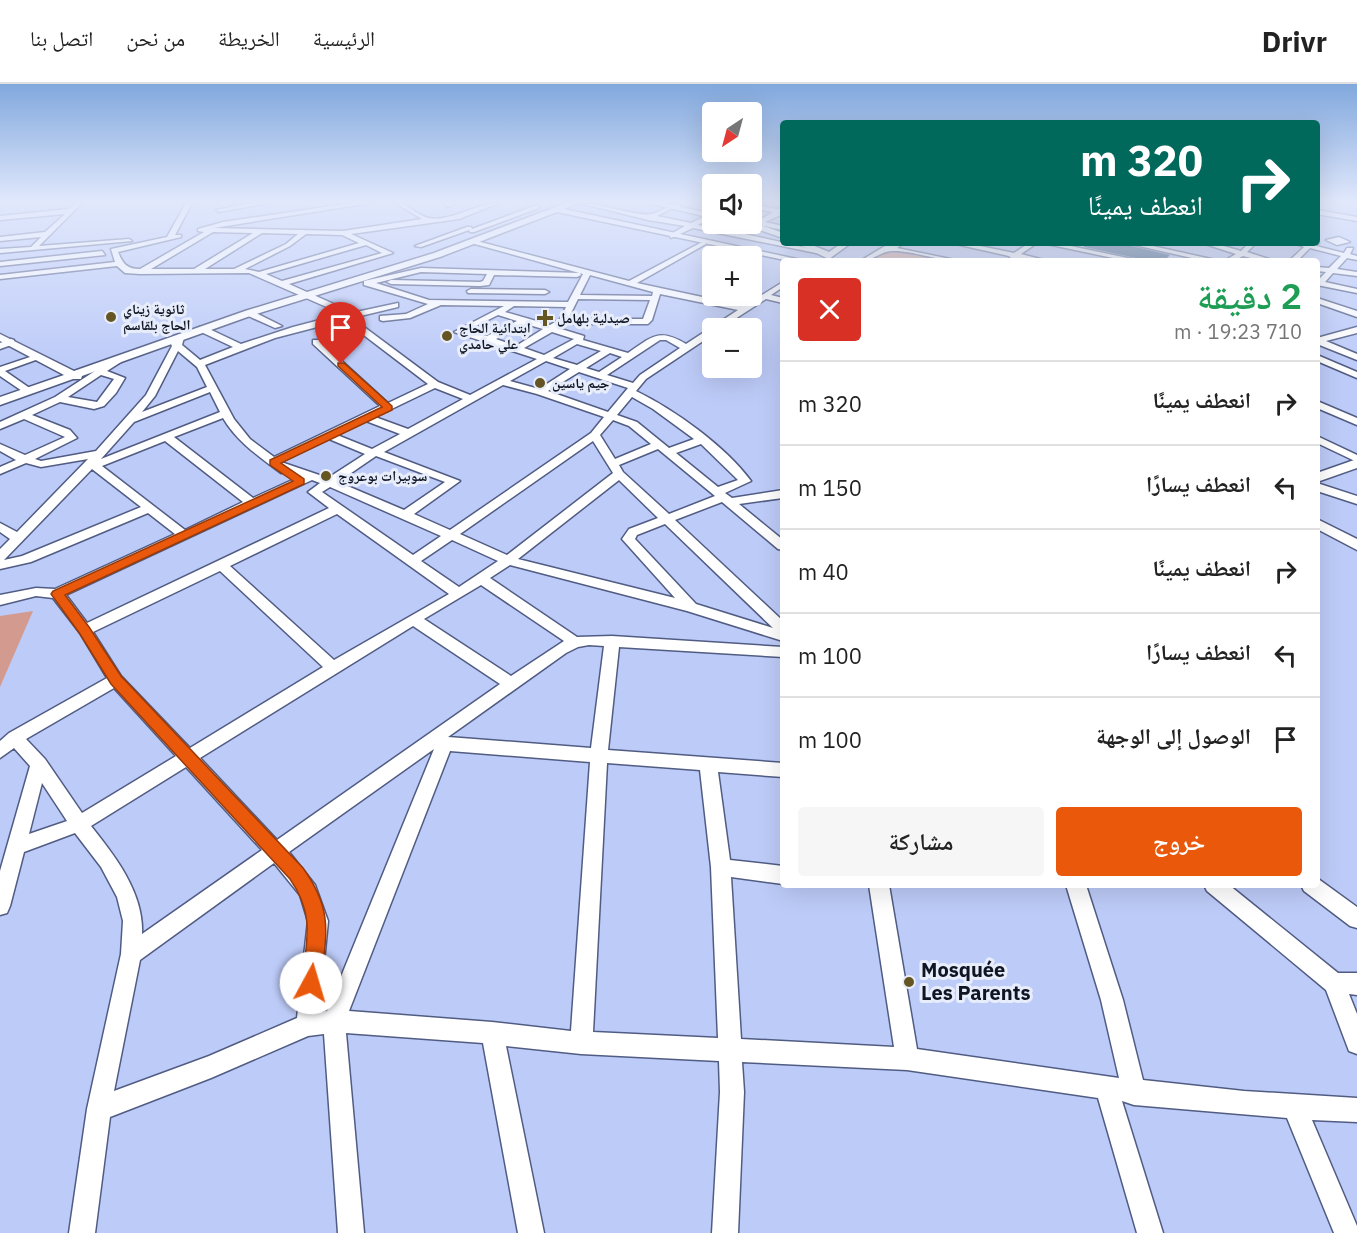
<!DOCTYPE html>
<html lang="ar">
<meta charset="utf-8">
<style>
body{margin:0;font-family:"IBM Plex Sans","Noto Naskh Arabic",sans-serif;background:#f6f6f6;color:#222;direction:rtl;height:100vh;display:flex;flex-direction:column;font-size:22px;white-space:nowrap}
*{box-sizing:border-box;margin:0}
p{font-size:20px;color:#767676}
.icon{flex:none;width:33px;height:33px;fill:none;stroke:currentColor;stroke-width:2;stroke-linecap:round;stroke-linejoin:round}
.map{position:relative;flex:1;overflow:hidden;direction:ltr}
.sheet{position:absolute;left:780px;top:174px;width:540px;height:630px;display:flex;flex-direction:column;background:#fff;border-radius:6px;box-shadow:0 6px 24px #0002;direction:rtl}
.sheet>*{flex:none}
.banner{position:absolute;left:780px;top:36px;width:540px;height:126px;border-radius:6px;box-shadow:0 6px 24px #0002;direction:rtl;background:#00695c;color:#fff;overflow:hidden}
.needle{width:39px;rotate:216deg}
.fabs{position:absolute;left:702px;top:18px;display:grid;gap:12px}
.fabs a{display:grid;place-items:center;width:60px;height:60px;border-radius:6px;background:#fff;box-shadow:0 6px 24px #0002;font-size:30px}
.pin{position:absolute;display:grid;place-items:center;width:51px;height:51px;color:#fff;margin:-62px -26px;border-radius:50% 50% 50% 0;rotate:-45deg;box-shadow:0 0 6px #0007}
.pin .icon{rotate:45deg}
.me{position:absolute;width:66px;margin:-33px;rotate:6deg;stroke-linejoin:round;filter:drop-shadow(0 0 4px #0008)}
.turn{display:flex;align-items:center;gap:21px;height:126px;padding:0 18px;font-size:27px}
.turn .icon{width:78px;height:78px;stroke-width:2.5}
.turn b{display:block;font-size:42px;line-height:51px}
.round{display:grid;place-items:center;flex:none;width:63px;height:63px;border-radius:6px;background:#f6f6f6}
.head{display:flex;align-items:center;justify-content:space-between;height:102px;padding:0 18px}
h1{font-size:36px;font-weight:600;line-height:45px;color:#1e9e55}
.primary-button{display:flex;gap:12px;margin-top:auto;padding:12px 18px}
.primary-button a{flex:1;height:69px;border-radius:6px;background:#ea580c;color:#fff;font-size:24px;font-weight:600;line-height:69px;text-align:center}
.primary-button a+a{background:#f6f6f6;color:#222}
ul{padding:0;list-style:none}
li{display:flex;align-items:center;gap:18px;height:84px;padding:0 18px;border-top:2px solid #e0e0e0}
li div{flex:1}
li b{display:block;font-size:22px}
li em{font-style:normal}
header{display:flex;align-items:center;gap:36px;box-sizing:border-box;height:84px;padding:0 30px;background:#fff;border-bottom:2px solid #e0e0e0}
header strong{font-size:28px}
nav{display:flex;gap:33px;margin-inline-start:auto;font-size:21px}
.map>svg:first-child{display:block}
.green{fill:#d39b90}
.building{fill:#2a5079}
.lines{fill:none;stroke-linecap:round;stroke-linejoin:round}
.minor-casing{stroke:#515c83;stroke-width:3}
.major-casing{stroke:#515c83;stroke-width:3}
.minor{fill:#fff;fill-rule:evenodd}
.major{fill:#fff;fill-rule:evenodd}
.route{fill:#ea580c;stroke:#983908;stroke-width:1.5}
.poi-dot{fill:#655522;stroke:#e8edfb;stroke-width:2}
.labels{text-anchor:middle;stroke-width:6;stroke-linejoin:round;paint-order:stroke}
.far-poi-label{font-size:14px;font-weight:bold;fill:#101524;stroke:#e8edfb;text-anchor:start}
.near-poi-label{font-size:20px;font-weight:bold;fill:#101524;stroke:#e8edfb;text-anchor:start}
</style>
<header>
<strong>Drivr</strong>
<nav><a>الرئيسية</a><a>الخريطة</a><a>من نحن</a><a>اتصل بنا</a></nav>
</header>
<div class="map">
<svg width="1357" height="1149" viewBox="0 0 1357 1149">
<rect width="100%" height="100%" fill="#bdcbf8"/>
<path class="green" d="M 889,166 L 948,177 L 869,177 Z
M 33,527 L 0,603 L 0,532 Z"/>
<path class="building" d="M 1084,159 L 1119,159 L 1170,171 L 1164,177 L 1150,177 L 1084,163 Z"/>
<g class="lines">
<defs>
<path id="minor" d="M 75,119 L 82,119 L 39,162 L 129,155 L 132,157 L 0,169 L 0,165 L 31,163 L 41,153 L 0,157 L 0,153 L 45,148 L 65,130 L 0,136 L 0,132 L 69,125 Z
M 186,119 L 192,119 L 175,151 L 181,151 L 181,153 L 118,168 C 123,180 127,185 140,185 L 204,148 L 198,147 L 198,145 L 223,138 L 351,119 L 370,119 L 214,144 L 343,147 L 422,135 L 395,119 C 409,119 417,132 429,134 C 451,138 477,119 499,119 L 459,135 L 351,150 L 393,169 L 289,200 L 345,225 L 347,230 L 398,219 L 398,223 L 352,234 L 438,298 L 470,311 L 537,275 L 454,248 L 504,222 L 441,221 L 410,234 L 383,237 L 380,236 L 380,232 L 406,230 L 428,220 L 364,201 L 364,197 L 421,184 L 580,189 L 581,191 L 577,193 L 494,191 L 489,201 L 480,202 L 391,200 L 387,198 L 391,196 L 480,198 L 483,197 L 487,190 L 421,188 L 376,199 L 429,216 L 568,218 L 583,190 L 471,159 L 473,156 L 629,197 L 704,157 L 706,160 L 637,199 L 744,222 L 783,198 L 783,203 L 771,211 L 783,214 L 783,219 L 766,215 L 721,244 L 712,244 L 712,251 L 646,295 L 636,307 C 675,326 725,362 751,397 L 725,409 L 732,414 L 783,406 L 783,414 L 739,420 L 783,456 L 783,466 L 778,465 L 722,418 L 675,436 L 783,537 L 783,557 L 687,527 L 510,481 L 490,494 L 577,553 L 612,552 L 783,563 L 783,573 L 619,563 L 608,666 L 783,679 L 783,693 L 718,688 L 730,776 L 783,782 L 783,800 L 731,793 L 741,955 L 894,963 L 869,801 L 889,801 L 917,965 L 1119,994 L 1101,916 L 1066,801 L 1086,801 L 1123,916 L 1143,996 L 1244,1007 L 1357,1014 L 1357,1038 L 1312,1036 L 1357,1142 L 1357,1149 L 1334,1149 L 1287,1034 L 1134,1021 L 1122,1017 L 1163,1149 L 1137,1149 L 1098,1014 L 907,986 L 742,978 L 744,1008 L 738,1149 L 712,1149 L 720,1008 L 719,977 L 581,970 L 506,962 L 544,1149 L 518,1149 L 483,959 L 346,949 L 364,1149 L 338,1149 L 324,950 L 308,952 L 211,994 L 110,1033 L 95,1149 L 69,1149 L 87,1025 L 121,870 L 123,837 L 117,813 L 101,783 L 75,749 L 24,768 L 10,822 L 7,829 L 0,831 L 0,787 L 30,682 L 14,664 L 0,674 L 0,657 L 9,649 L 107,594 L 80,549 L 53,514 L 36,512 L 0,521 L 0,511 L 36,504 L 55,505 L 175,450 L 148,429 L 31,478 L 0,485 L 0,465 L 10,455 L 0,448 L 0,439 L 17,448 L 88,375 L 41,383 L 26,379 L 0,390 L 0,383 L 16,376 L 0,367 L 0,360 L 25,371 L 65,353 L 24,335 L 0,345 L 0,338 L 55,313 L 115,274 L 121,274 L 121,278 L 107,287 L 125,294 L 116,309 L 104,322 L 94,325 L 60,318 L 32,331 L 70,346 L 77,354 L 35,375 L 41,377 L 96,367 L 146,311 L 172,262 L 171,260 L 179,250 L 185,250 L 182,261 L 200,276 L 233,263 L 199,247 L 199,243 L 205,243 L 241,260 L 293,243 L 339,231 L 338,228 L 249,189 L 140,190 L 125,189 L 117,182 L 0,195 L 0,191 L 115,178 L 111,165 L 167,153 ZM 213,148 L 253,149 L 194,185 L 151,185 ZM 262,149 L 298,150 L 286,160 L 234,185 L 205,185 ZM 306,150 L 342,151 L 359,159 L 259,188 L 245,185 L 290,162 ZM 366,161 L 382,169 L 282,197 L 266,190 ZM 590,191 L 653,208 L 652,212 L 580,211 ZM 660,210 L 738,226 L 686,260 C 659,244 653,252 628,269 L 583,256 L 584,252 L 558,244 L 565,240 L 648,240 L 652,236 ZM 578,215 L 650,216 L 643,235 L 568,235 ZM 514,222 L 566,223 L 560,235 L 550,241 L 505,228 ZM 498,231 L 517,237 L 487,252 L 466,247 ZM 344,236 L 428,300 L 388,319 L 319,256 L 313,256 L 313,260 L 380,322 L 274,373 L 250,355 L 234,335 L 205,281 L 275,254 ZM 526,240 L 543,245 L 516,262 L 496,255 ZM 552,248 L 574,255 L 544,271 L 524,264 ZM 660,256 L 666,256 L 680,264 L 640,291 L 633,299 L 607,291 ZM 577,260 L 601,267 L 577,281 L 553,274 ZM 178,267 L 197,283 L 207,303 L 142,328 L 155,312 ZM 610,269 L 622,273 L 599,288 L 586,284 ZM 546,277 L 570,285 L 539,305 L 510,297 ZM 579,288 L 628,304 L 608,328 L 548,307 ZM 101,291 L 114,295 L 97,318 L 68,313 ZM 503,301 L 537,310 L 604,333 L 591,349 L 450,446 L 414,430 L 460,397 L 384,368 ZM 435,304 L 463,315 L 408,345 L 375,333 ZM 210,308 L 220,328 L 101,375 L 134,338 ZM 632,313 L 653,325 L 694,355 L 669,364 L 637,338 L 617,331 ZM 223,334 C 237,358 260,373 281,389 L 290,388 L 301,392 L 253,414 L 174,353 ZM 613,336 L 629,342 L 651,360 L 615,375 L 600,351 ZM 366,337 L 400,350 L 372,365 L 337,351 ZM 329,355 L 365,370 L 328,394 L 281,378 ZM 165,357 L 243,418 L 185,446 L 102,382 ZM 593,357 L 613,389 L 507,471 L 460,450 ZM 701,360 L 738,396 L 718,403 L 676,369 ZM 658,365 L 715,412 L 669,430 L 623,388 L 619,381 ZM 376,372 L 445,398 L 404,426 L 338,398 ZM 92,385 L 141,423 L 22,472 L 4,476 ZM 312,396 L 320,399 L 308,408 L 329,424 L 87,539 L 66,511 ZM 619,396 L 658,434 L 629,445 L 622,455 L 675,514 L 518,475 ZM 330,403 L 441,452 L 413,471 L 322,408 ZM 337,430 L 449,510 L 334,576 L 230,482 ZM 665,440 L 773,544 L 696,520 L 635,455 L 637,451 ZM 452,456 L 498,477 L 459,503 L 421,477 ZM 220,487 L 323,583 L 190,664 L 121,592 L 93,548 ZM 481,501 L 564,557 L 511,592 L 424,535 ZM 413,542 L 500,600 L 277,756 L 200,674 ZM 589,561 L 604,562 L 591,664 L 448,653 L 566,569 L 578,563 ZM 114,604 L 176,672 L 82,729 L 45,675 L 26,655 ZM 434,665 L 327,927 L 319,928 L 328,837 L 315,801 L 289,768 ZM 450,667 L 590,678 L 571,947 L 492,938 L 349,927 ZM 607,679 L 700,686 L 711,783 L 718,954 L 593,948 ZM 186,683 L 262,766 L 142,850 C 144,809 115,772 91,742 ZM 42,699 L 67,737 L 29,750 ZM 274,779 L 300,811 L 308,837 L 297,934 L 209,972 L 114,1007 L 140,876 Z
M 250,119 L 269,119 L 219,128 L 216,126 Z
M 446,119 L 455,119 L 448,123 L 445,121 Z
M 580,119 C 598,119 640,133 651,130 C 662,128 669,119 682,119 L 657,132 L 691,139 L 712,129 L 712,133 L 698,141 L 739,149 L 773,128 L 752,124 L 752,120 L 778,125 L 783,123 L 783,130 L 765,138 L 783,142 L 783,146 L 760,141 L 745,150 L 820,167 L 816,169 L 693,144 L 671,154 L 669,151 L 685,142 L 648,136 Z
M 537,121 L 539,124 L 474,148 L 470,148 L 469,146 L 421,163 L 415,162 L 467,143 L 471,143 L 472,145 Z
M 1317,126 L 1357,133 L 1357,137 L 1317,130 Z
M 1339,153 L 1350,158 L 1337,161 L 1326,156 Z
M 1317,157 L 1319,159 L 1316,162 L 1344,169 L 1347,164 L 1353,164 L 1350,170 L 1357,172 L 1357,176 L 1347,174 L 1337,185 L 1357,188 L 1357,192 L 1333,189 L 1325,198 L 1357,205 L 1357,209 L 1317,201 L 1317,197 L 1326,188 L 1317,187 L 1317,183 L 1329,184 L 1341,172 L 1310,164 L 1297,177 L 1289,177 L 1304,163 L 1294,159 L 1308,160 Z
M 897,159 L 901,161 L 897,164 L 960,177 C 937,177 911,166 892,167 C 881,167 873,177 860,177 L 885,162 Z
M 951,159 L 965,159 L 1014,169 L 1029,159 L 1037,159 L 1021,170 L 1048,177 L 1016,174 L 1012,175 L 1009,172 Z
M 1042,159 L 1056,159 L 1142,177 L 1127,177 Z
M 1126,159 L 1139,159 L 1220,177 L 1205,177 Z
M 1202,159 L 1213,159 L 1241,167 L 1249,159 L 1256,159 L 1247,168 L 1275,177 L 1263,177 L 1243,172 L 1233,177 L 1224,177 L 1236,170 Z
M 102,167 L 105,171 L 0,182 L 0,178 Z
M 471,205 L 545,206 L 549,208 L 545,210 L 468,209 L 467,207 Z
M 1317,214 L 1357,227 L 1357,233 L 1317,219 Z
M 246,227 L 252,227 L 282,242 L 275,244 L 246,231 Z
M 1357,243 L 1357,249 L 1326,257 L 1357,270 L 1357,276 L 1317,260 L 1317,254 Z
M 11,255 L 14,256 L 14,260 L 0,265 L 0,259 Z
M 36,271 L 44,273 L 5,287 L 31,305 L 31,309 L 25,309 L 0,292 L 0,283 Z
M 1317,271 L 1357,288 L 1357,294 L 1317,277 Z
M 1317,317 L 1357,334 L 1357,341 L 1317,324 Z
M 1317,352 L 1357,371 L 1357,378 L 1317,359 Z
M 1317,399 L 1357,412 L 1357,420 L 1317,407 Z
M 1317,794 L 1357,823 L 1357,844 L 1350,842 L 1304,807 L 1301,801 L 1317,801 Z
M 1204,801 L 1229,801 L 1338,889 L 1357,889 L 1357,911 L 1349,910 L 1357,930 L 1357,970 L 1349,967 L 1326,906 L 1207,807 Z"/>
<path id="major" d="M 566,119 L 577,119 L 564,125 L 806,177 L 789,177 L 557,128 L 440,173 L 253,231 L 82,292 L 81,295 L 73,295 L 0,321 L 0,313 L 64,291 L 0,257 L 0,250 L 74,287 L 245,227 L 434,169 Z
M 648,119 L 664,119 L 712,130 L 712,134 Z
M 752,138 L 783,149 L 783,154 L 748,142 L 747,140 Z
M 795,159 L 807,159 L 829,168 L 842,159 L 851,159 L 829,175 Z
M 1357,375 L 1357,384 L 1317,398 L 1317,389 Z
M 1317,435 L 1357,455 L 1357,466 L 1317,445 Z"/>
</defs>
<use href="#minor" class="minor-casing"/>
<use href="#major" class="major-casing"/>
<use href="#minor" class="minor"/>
<use href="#major" class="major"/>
</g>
<linearGradient id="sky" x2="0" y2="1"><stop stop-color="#81a8dd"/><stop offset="0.42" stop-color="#e1e8fc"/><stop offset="1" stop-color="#e1e8fc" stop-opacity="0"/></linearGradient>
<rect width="1357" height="280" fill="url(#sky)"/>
<path class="route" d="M 338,279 L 344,279 L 392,322 L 392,326 L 281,379 L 304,395 L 304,400 L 65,511 L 89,543 L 121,592 L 303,784 C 334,827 326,850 321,899 L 318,906 L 311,909 L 304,906 L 302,899 C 306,858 316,832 290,795 L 111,600 L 80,550 L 51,510 L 53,507 L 293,397 L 270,381 L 270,376 L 382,323 L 338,282 Z"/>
<g class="poi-dot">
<circle cx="111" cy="233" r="6"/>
<path d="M542 225h6v6h6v6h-6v6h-6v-6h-6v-6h6z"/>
<circle cx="447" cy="252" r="6"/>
<circle cx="540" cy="299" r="6"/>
<circle cx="326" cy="392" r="6"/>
<circle cx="909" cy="898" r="6"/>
</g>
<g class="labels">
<g class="far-poi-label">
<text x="123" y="230">ثانوية زيناي<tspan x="123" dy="16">الحاج بلقاسم</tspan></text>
<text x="557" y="239">صيدلية بلهامل</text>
<text x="459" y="249">ابتدائية الحاج<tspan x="459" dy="16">علي حامدي</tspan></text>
<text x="552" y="304">جيم ياسين</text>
<text x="338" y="397">سوبيرات بوعروج</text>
</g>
<g class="near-poi-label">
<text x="921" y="893">Mosquée<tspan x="921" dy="23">Les Parents</tspan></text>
</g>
</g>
</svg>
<div class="fabs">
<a><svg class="needle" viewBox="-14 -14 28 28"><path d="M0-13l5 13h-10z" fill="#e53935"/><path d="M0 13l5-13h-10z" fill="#767676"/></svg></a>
<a><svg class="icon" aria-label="sound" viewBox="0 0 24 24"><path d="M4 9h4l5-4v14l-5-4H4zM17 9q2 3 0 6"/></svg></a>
<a>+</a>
<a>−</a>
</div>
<div class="pin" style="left:341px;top:280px;background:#d93025"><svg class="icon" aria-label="arrive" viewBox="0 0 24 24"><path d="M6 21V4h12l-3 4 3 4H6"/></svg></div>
<svg class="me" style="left:311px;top:899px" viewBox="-20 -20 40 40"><circle r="19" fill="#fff"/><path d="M0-13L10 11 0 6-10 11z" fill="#ea580c"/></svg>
<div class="banner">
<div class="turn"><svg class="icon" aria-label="right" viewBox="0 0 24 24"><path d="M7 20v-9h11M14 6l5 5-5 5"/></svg><div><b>320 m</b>انعطف يمينًا</div></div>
</div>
<section class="sheet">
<div class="head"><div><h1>2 دقيقة</h1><p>710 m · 19:23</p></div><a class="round" style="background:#d93025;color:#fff"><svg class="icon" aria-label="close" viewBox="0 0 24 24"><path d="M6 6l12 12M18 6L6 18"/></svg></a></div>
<ul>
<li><svg class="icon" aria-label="right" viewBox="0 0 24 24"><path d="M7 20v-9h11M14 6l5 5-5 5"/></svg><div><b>انعطف يمينًا</b></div><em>320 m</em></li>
<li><svg class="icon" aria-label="left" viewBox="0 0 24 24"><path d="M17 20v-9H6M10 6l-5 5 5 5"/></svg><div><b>انعطف يسارًا</b></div><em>150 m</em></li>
<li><svg class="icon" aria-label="right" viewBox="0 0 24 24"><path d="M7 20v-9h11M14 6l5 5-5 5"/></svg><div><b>انعطف يمينًا</b></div><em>40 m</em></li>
<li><svg class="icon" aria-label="left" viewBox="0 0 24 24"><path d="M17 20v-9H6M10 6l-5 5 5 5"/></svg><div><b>انعطف يسارًا</b></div><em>100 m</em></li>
<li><svg class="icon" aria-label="arrive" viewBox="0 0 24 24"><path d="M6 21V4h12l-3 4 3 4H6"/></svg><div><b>الوصول إلى الوجهة</b></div><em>100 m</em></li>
</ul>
<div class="primary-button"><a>خروج</a><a>مشاركة</a></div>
</section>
</div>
